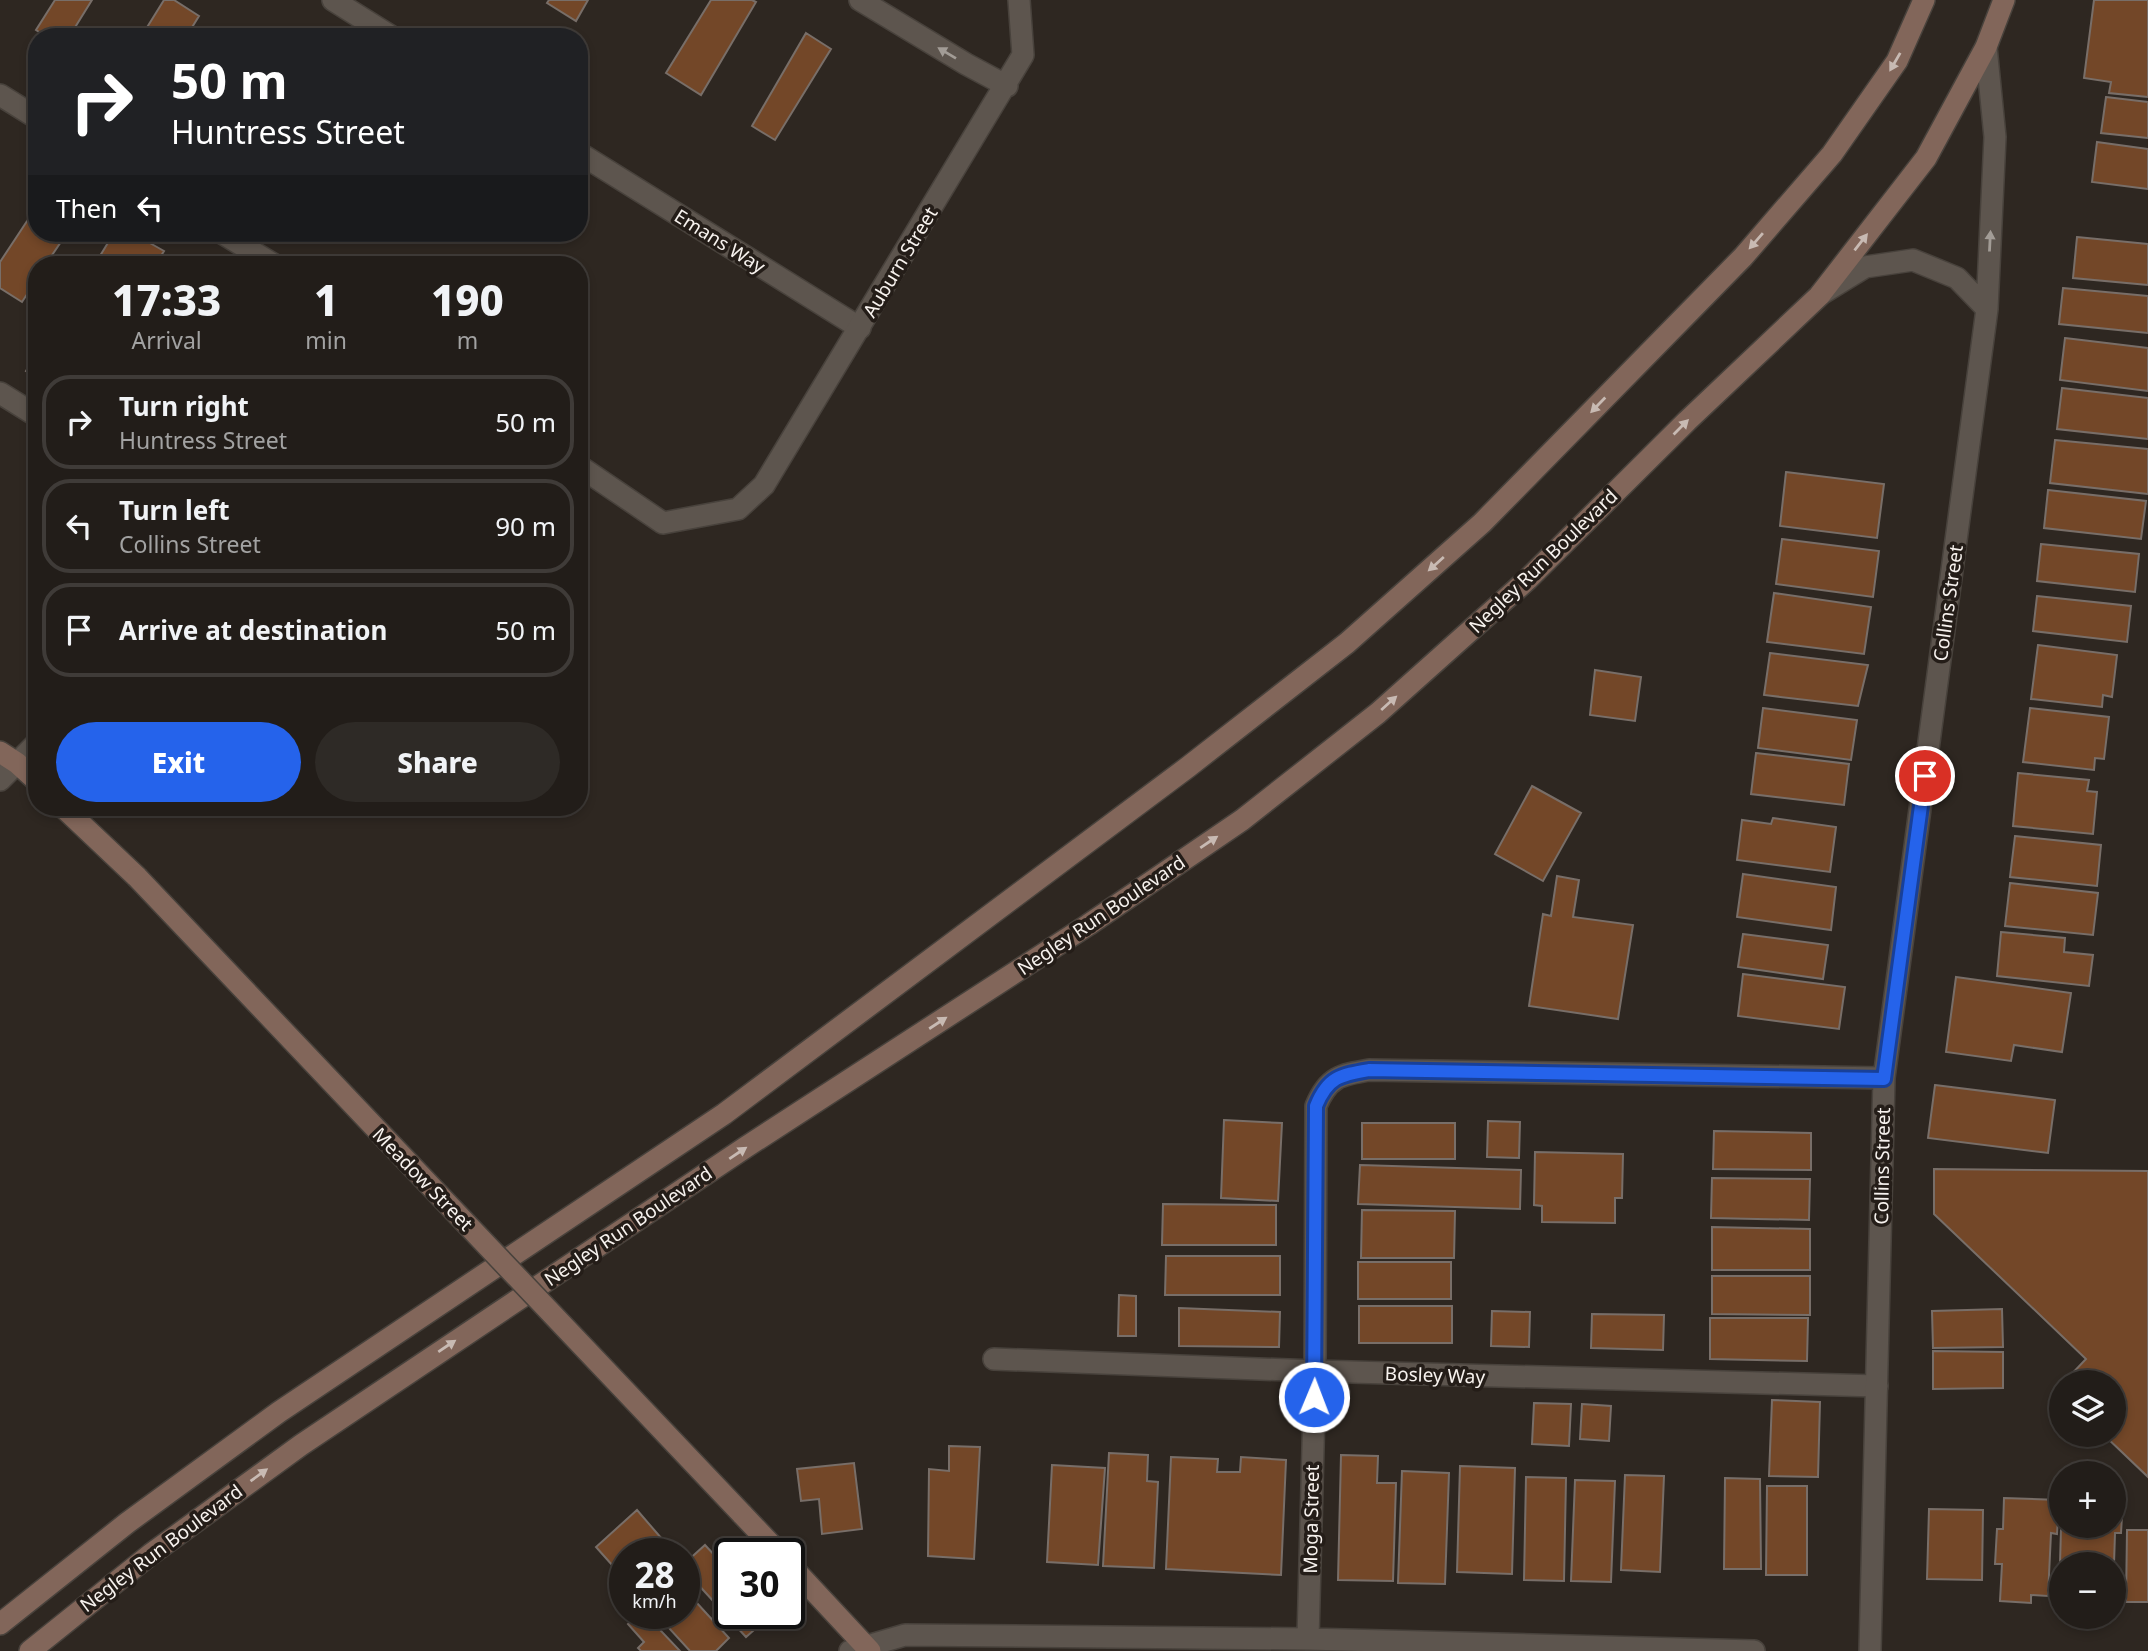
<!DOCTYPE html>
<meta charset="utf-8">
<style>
body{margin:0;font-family:"Noto Sans",sans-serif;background:#2e2a26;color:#f1f3f6;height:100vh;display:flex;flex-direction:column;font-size:26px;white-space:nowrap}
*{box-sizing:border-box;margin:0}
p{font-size:23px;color:#a2a2a2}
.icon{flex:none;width:38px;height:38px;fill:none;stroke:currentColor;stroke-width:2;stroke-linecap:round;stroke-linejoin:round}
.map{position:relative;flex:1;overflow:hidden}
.drawer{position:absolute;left:28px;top:256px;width:560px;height:560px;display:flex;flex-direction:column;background:#221d19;border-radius:28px;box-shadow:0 4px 10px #0003,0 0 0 2px #3f3b38}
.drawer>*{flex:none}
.hud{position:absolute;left:28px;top:28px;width:560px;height:214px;border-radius:28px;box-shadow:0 4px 10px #0003,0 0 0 2px #3f3b38;background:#202124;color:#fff;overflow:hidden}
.controls{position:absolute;left:2049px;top:1370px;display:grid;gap:14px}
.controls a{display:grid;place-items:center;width:77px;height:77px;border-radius:50%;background:#221d19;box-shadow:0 4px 10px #0003,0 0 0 2px #3f3b38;font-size:35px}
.speed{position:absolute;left:609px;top:1538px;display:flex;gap:14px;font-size:35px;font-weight:700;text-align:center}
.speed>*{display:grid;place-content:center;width:91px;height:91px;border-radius:50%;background:#221d19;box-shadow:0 4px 10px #0003,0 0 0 2px #3f3b38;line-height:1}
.speed small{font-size:18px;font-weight:400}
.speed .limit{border:4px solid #111;border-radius:10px;background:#fff;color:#111}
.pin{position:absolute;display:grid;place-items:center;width:60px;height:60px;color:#fff;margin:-30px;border:4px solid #fff;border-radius:50%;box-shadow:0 2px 7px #0007}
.me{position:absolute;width:77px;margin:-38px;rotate:1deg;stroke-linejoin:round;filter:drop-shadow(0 0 5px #0008)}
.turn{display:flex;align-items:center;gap:24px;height:147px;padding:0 28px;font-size:32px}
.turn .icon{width:91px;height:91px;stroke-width:2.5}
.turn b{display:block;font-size:49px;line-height:60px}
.then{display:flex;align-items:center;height:66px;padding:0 28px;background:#0003;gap:14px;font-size:26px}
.eta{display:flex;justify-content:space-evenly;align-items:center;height:119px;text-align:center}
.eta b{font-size:42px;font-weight:800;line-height:49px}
.action{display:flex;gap:14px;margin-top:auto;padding:14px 28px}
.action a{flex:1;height:80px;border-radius:42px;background:#2563eb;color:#fff;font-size:28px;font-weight:800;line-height:80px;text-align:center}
.action a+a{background:#2e2a26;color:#f1f3f6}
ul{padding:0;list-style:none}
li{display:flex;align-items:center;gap:21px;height:94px;margin:0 14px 10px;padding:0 14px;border:4px solid #3f3b38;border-radius:28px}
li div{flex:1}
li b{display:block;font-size:26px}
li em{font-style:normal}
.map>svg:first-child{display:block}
.building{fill:#734728;stroke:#786e68;stroke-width:2}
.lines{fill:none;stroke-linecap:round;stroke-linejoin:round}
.lane-casing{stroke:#48423c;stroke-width:24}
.street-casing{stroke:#48423c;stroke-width:24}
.secondary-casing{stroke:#48423c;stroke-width:24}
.lane{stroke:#5d554e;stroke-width:21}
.street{stroke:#5d554e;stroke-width:21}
.secondary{stroke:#82665a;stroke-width:21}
.secondary-bridge-casing{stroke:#48423c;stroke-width:24;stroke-linecap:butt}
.secondary-bridge{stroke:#82665a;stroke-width:21}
.oneway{fill:#a29c96}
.oneway2{fill:#c8bab3}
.route-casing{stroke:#184099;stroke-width:18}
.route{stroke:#2563eb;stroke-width:12}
.labels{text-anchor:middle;stroke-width:7;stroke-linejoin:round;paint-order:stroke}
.street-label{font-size:19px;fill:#f7f2ee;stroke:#241d18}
</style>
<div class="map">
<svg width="2148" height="1651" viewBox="0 0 2148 1651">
<rect width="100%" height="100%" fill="#2e2721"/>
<path class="building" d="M 55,0 L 92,0 L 69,37 L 47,37 L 36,30 Z
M 164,0 L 174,0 L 199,16 L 186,37 L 141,37 Z
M 549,0 L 588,0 L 576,21 L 547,3 Z
M 711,0 L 752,0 L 756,2 L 701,95 L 666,73 Z
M 2094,0 L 2148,0 L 2148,97 L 2109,93 L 2111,82 L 2084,78 Z
M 806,33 L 831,49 L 775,140 L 752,126 Z
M 2106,97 L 2148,102 L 2148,138 L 2101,133 Z
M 2097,142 L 2148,149 L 2148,189 L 2092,182 Z
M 37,206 L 37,233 L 67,233 L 46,264 L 37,264 L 37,279 L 22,302 L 0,288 L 0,262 Z
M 114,233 L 132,233 L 164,251 L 156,264 L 95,264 Z
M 2077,237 L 2148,244 L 2148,285 L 2073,278 Z
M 2063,288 L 2148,296 L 2148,333 L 2059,324 Z
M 2065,338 L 2148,348 L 2148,391 L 2060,380 Z
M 37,351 L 37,377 L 26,371 Z
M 2062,388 L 2148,398 L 2148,439 L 2057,429 Z
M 2055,440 L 2148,449 L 2148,494 L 2050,483 Z
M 1786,472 L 1884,484 L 1877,538 L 1780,526 Z
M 2048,490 L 2146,501 L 2141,539 L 2044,528 Z
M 1782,539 L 1879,551 L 1873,597 L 1776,584 Z
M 2041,544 L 2139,554 L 2135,592 L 2037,581 Z
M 1774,593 L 1871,607 L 1864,654 L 1767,642 Z
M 2037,596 L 2131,606 L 2127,642 L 2033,631 Z
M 2038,645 L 2117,655 L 2112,697 L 2103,695 L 2102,707 L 2031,699 Z
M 1770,653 L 1868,665 L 1858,706 L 1764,695 Z
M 1595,670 L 1641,677 L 1635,721 L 1590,715 Z
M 1763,708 L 1857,720 L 1851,760 L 1758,748 Z
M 2030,708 L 2109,717 L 2104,759 L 2095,758 L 2094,770 L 2023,762 Z
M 1756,753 L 1849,764 L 1844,805 L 1751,794 Z
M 2018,773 L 2089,780 L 2087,791 L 2097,792 L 2093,834 L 2013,826 Z
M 1532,786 L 1581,813 L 1543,881 L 1495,854 Z
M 1773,818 L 1836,827 L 1830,872 L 1737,860 L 1742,820 L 1771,824 Z
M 2015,836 L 2101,845 L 2097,886 L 2010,877 Z
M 1743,874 L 1836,887 L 1831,930 L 1737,917 Z
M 1557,876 L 1579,880 L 1573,917 L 1633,925 L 1618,1019 L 1529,1006 L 1543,914 L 1551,916 Z
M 2010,883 L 2098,893 L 2093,935 L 2005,926 Z
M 2001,932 L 2065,938 L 2064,952 L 2093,955 L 2089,986 L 1997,976 Z
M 1743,934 L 1828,945 L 1823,979 L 1738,967 Z
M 1743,974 L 1845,987 L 1839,1029 L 1738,1016 Z
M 1956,977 L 2071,993 L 2062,1052 L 2014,1045 L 2011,1061 L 1946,1052 Z
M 1935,1085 L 2055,1100 L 2048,1153 L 1928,1138 Z
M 1224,1120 L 1282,1123 L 1278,1201 L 1221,1198 Z
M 1488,1121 L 1520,1122 L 1519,1158 L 1487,1157 Z
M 1362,1123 L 1455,1123 L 1455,1159 L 1362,1159 Z
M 1714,1131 L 1811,1133 L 1811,1170 L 1713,1169 Z
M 1535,1152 L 1623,1154 L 1622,1198 L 1615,1198 L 1615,1223 L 1542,1222 L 1542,1206 L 1534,1205 Z
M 1360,1165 L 1521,1170 L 1520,1209 L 1358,1204 Z
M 1934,1169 L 2148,1171 L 2148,1477 L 2104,1435 L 2114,1435 L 2114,1382 L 2064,1382 L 2086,1359 L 1934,1214 Z
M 1712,1178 L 1810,1179 L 1809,1220 L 1711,1218 Z
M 1163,1204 L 1276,1205 L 1276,1245 L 1162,1245 Z
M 1362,1210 L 1455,1211 L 1454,1258 L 1361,1258 Z
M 1712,1227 L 1810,1229 L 1810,1270 L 1712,1270 Z
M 1166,1256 L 1280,1256 L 1280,1295 L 1165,1295 Z
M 1358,1262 L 1451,1262 L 1451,1299 L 1358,1299 Z
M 1712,1276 L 1810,1276 L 1810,1315 L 1712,1314 Z
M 1119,1295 L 1136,1296 L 1136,1336 L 1118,1336 Z
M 1359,1306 L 1452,1306 L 1452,1343 L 1359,1343 Z
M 1179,1308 L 1280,1312 L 1279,1347 L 1179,1346 Z
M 2002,1309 L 2003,1347 L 1933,1348 L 1932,1311 Z
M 1492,1311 L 1530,1312 L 1529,1347 L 1491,1346 Z
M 1592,1314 L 1664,1315 L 1663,1350 L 1591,1348 Z
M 1710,1318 L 1808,1318 L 1807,1361 L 1710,1359 Z
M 1933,1351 L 2003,1352 L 2003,1388 L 1933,1389 Z
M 1772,1400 L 1820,1402 L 1818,1477 L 1769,1476 Z
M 1534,1403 L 1571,1404 L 1569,1446 L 1532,1444 Z
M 1582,1404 L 1611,1406 L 1609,1441 L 1580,1439 Z
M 949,1446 L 980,1447 L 974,1559 L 928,1556 L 929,1469 L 949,1471 Z
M 1109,1453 L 1148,1455 L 1147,1481 L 1158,1482 L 1154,1568 L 1103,1566 Z
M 1341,1455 L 1378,1456 L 1377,1483 L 1396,1483 L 1393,1581 L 1338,1580 Z
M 1171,1457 L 1218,1459 L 1217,1472 L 1240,1472 L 1241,1457 L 1286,1460 L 1281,1575 L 1166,1569 Z
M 854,1463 L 862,1529 L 822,1534 L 819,1499 L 801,1501 L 797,1469 Z
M 1052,1465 L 1105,1468 L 1098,1565 L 1047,1562 Z
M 1460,1466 L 1515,1468 L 1512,1574 L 1457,1572 Z
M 1402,1471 L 1449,1473 L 1445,1584 L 1398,1583 Z
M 1625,1475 L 1664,1476 L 1660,1572 L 1621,1570 Z
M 1526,1477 L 1566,1478 L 1564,1581 L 1524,1580 Z
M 1725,1478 L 1760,1479 L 1761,1569 L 1724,1569 Z
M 1575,1480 L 1615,1481 L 1611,1582 L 1571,1581 Z
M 1767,1486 L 1807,1486 L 1807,1575 L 1766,1575 Z
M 2004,1498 L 2059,1500 L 2057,1534 L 2051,1533 L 2048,1596 L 2031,1595 L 2031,1603 L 2000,1601 L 2002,1564 L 1995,1564 L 1997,1529 L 2003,1529 Z
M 2114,1499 L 2123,1499 L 2121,1533 L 2115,1533 L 2114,1564 L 2060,1564 L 2061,1528 L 2067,1529 L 2067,1526 L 2114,1526 Z
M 1929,1509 L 1983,1510 L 1982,1580 L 1927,1579 Z
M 637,1510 L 662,1539 L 644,1554 L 625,1554 L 625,1571 L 621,1575 L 596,1547 Z
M 2127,1530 L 2148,1530 L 2148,1602 L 2126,1602 Z
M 705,1545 L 730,1572 L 730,1614 L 768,1614 L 770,1616 L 746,1637 L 684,1569 L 684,1564 Z
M 685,1590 L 729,1638 L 716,1651 L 690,1651 L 657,1615 L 684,1614 Z
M 639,1614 L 645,1614 L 680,1651 L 641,1651 L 638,1648 L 644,1642 L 628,1624 Z"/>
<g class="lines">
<defs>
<path id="lane" d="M 333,0 L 392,37
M 579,153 L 860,328
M 0,393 L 37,416
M 994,1359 L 1315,1371 L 1877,1386"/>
<path id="street" d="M 860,0 L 966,64 L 1007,86
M 0,95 L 37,118
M 222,233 L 273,264
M 1821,294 L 1865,267 L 1913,260 L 1957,278 L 1987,309
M 579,466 L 663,523 L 738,509 L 764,485 L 1023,55 L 1019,0
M 0,780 L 37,743
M 1308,1639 L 1315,1371 L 1316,1106 C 1328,1077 1340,1075 1369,1070 L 1884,1078
M 850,1651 L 905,1635 L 1308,1639 L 1754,1651
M 1870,1651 L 1884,1078 L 1987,309 L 1995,137 L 1986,47"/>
<path id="secondary" d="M 0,752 L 17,763 L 37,781
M 63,807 L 137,877
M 742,1514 L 780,1554
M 789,1564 L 870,1651
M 0,1624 L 127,1523 L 279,1412 L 724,1114 L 1188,767 L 1347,643 L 1482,523 L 1743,257 L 1832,154 L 1897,61 L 1924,0
M 30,1651 L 151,1554 L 301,1445 L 746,1147 L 1088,925 L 1242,820 L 1378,713 L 1528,579 L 1687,421 L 1819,296 L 1926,158 L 1986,47 L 2004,0"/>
</defs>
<use href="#lane" class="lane-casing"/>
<use href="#street" class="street-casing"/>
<use href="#secondary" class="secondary-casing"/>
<use href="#lane" class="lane"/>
<use href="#street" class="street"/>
<use href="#secondary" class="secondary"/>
<defs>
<path id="secondary-bridge" d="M 137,877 L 742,1514"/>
</defs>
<use href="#secondary-bridge" class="secondary-bridge-casing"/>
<use href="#secondary-bridge" class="secondary-bridge"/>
</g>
<defs><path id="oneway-solid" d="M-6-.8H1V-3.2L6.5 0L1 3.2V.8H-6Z" transform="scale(1.75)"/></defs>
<g class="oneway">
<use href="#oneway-solid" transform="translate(947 53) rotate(-149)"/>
<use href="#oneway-solid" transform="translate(1990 241) rotate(-87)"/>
</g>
<g class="oneway2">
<use href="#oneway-solid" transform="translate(1895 62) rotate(120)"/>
<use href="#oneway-solid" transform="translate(1756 241) rotate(131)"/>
<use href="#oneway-solid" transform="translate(1861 242) rotate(-52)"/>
<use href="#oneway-solid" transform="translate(1598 405) rotate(134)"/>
<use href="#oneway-solid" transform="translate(1681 427) rotate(-45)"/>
<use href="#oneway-solid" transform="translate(1436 564) rotate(138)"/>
<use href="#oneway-solid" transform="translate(1389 703) rotate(-42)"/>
<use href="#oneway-solid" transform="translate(1209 842) rotate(-34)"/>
<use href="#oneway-solid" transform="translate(938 1023) rotate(-33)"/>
<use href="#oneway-solid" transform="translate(738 1153) rotate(-34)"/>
<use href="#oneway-solid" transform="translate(447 1346) rotate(-34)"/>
<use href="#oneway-solid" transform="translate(259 1475) rotate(-36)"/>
</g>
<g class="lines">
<defs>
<path id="route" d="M 1314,1397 L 1316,1106 C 1328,1077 1340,1075 1369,1070 L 1884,1079 L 1925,776"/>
</defs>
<use href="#route" class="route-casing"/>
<use href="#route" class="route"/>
</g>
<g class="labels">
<g class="street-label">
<text transform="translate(720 241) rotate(32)" y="7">Emans Way</text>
<text transform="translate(900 262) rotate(-59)" y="7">Auburn Street</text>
<text transform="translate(1543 561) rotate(-44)" y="7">Negley Run Boulevard</text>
<text transform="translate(1948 603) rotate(-82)" y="7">Collins Street</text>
<text transform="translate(1101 915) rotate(-34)" y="7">Negley Run Boulevard</text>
<text transform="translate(1882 1166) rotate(-89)" y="7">Collins Street</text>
<text transform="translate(423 1179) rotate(46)" y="7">Meadow Street</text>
<text transform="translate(628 1226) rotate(-34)" y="7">Negley Run Boulevard</text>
<text transform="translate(1435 1375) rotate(2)" y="7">Bosley Way</text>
<text transform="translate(1311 1519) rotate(-89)" y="7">Moga Street</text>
<text transform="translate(161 1548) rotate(-37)" y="7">Negley Run Boulevard</text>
</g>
</g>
</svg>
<div class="controls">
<a><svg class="icon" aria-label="layers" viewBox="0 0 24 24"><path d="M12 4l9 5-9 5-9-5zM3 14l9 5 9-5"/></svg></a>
<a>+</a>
<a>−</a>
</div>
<div class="speed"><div>28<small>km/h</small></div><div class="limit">30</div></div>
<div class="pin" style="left:1925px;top:776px;background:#d93025"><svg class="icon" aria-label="arrive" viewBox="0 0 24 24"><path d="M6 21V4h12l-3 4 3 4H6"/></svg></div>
<svg class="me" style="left:1314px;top:1397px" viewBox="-20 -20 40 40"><circle r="17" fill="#2563eb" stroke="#fff" stroke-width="3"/><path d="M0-11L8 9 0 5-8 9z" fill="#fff"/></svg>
<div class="hud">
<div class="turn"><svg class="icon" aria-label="right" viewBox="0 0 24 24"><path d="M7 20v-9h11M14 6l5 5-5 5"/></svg><div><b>50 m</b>Huntress Street</div></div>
<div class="then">Then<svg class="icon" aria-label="left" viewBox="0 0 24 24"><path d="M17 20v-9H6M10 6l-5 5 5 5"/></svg></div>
</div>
<section class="drawer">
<div class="eta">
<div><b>17:33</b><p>Arrival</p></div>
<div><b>1</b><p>min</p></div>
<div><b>190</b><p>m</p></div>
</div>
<ul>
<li><svg class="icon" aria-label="right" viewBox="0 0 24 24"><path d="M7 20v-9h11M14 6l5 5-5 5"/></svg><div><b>Turn right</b><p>Huntress Street</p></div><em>50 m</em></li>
<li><svg class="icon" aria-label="left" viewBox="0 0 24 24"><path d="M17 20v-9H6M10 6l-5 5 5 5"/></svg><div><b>Turn left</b><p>Collins Street</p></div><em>90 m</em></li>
<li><svg class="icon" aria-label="arrive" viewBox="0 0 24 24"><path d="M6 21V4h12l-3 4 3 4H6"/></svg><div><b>Arrive at destination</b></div><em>50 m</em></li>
</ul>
<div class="action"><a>Exit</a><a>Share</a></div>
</section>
</div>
